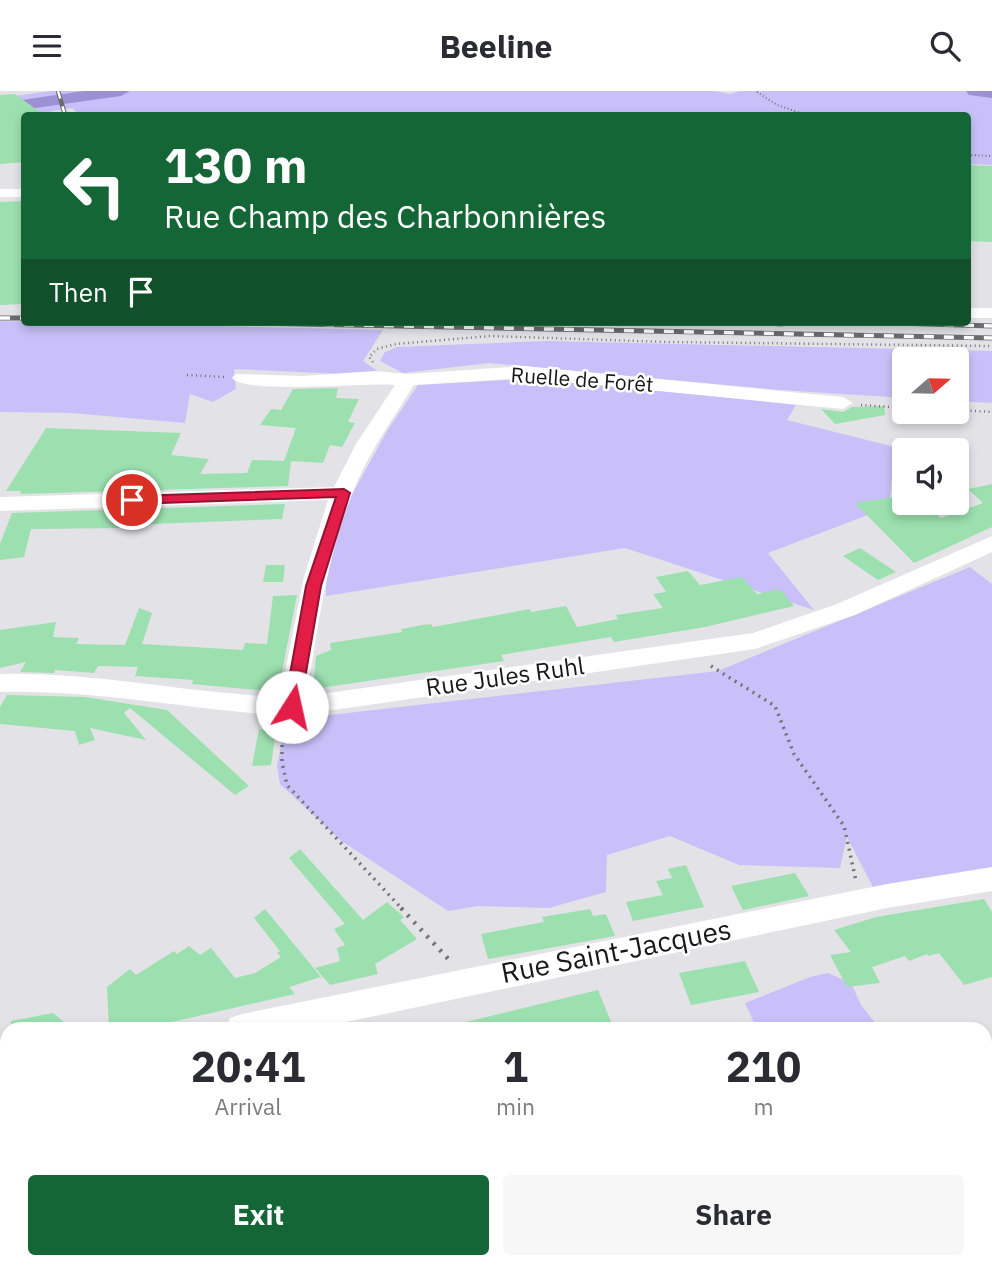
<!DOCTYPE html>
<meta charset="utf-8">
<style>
body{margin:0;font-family:"IBM Plex Sans",sans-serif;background:#f7f7f7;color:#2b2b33;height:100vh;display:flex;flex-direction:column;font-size:26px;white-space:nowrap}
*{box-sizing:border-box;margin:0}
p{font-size:23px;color:#7c7c81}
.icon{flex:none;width:38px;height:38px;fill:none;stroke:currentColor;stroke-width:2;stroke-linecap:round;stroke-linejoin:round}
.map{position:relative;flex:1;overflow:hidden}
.sheet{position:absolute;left:0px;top:931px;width:992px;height:247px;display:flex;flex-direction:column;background:#fff;border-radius:21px 21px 0 0;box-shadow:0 4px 10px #0003}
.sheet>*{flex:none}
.top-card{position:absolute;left:21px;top:21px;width:950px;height:214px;border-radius:7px;box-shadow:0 4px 10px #0003;background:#146636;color:#fff;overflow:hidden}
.needle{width:46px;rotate:70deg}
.buttons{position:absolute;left:892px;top:256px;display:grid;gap:14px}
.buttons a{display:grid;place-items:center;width:77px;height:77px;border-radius:7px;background:#fff;box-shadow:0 4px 10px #0003;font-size:35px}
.pin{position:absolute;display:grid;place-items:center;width:60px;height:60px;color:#fff;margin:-30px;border:4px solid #fff;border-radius:50%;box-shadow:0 2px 7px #0007}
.me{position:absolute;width:77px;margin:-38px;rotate:10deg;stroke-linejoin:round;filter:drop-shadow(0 0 5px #0008)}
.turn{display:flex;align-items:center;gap:24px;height:147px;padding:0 28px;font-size:32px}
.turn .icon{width:91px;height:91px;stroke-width:2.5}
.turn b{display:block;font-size:49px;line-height:60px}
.then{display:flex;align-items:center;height:66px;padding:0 28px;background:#0003;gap:14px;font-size:26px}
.eta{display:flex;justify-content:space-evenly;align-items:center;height:119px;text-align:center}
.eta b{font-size:42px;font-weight:800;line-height:49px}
.primary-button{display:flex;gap:14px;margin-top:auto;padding:14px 28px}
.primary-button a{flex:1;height:80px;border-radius:7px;background:#146636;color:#fff;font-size:28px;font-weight:800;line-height:80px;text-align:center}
.primary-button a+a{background:#f7f7f7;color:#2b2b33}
header{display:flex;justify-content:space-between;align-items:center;height:91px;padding:0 28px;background:#fff;font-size:32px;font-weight:800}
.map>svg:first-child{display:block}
.green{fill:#c9c0f9}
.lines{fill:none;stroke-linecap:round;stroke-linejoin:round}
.river{fill:#9c91d4;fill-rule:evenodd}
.building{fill:#9ce0af}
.path-far3{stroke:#747476;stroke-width:2;stroke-dasharray:1 2.5;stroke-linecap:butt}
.path-far2{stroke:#747476;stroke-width:2.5;stroke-dasharray:1 3.5;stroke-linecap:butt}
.path-far1{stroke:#747476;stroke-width:3.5;stroke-dasharray:2 5;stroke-linecap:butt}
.path{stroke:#747476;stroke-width:4.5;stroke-dasharray:2.5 7;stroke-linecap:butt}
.minor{fill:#fff;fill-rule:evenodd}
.rail-far1-casing{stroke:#6b6a6d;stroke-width:4.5}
.rail-casing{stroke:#6b6a6d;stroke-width:5}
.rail-far1{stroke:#fff;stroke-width:2.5;stroke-dasharray:8;stroke-linecap:butt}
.rail{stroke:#fff;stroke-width:3.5;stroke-dasharray:10;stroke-linecap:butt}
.route{fill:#e11d48;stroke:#92132f;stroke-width:2}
.labels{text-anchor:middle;stroke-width:5;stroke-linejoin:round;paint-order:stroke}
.far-street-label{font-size:21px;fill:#181819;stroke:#fff}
.street-label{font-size:24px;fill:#181819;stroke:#fff}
.near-street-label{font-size:28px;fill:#181819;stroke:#fff}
</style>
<header><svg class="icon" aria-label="menu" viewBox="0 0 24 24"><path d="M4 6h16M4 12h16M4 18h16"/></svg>Beeline<svg class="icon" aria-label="search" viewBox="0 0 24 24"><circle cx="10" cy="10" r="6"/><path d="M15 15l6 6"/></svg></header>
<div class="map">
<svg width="992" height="1177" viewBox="0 0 992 1177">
<rect width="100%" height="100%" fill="#e3e2e7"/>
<path class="green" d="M 50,0 L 715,0 L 730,3 L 740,0 L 975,0 L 992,2 L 992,74 L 968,73 L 968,24 L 78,24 L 73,17 L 51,20 L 52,24 L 33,24 L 0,7 Z
M 0,230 L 383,239 L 363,270 L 385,285 L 234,278 L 236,298 L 213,311 L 190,303 L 185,332 L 72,322 L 0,321 Z
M 545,250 L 992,260 L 992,312 L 957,310 L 957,268 L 905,268 L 905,307 L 780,299 L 489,272 L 403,282 L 380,270 L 385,261 L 397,256 Z
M 524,288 L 585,291 L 796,314 L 787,329 L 895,356 L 889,416 L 768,462 L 814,519 L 625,457 L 326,505 L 327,449 L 387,340 L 418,294 Z
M 970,476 L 992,493 L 992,781 L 876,802 L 847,746 L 840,777 L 739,774 L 670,745 L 607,764 L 606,801 L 549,817 L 478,815 L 448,820 L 340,749 L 280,693 L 277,675 L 286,629 L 718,580 Z
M 828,882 L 851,892 L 861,914 L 880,938 L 757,938 L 745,912 L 810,886 Z
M 7,1040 L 7,1171 L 244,1171 L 245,1177 L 0,1177 L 0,1048 Z
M 985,1060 L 992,1063 L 992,1177 L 871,1177 L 868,1171 L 985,1171 Z
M 303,1171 L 828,1171 L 830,1177 L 304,1177 Z"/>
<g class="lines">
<path class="river" d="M 84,0 L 130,0 L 121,5 L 0,22 L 0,12 Z
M 966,0 L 992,0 L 992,7 L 969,4 Z"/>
</g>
<path class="building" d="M 15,3 L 44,24 L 24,24 L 24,71 L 0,73 L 0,4 Z
M 968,74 L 992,75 L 992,151 L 968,150 Z
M 24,110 L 24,213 L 0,214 L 0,111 Z
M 338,297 L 336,307 L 359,308 L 348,331 L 355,332 L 342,356 L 330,354 L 323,372 L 291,370 L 288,395 L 20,403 L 21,400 L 6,400 L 46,337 L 181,342 L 171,364 L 209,368 L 200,383 L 247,382 L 252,369 L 288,370 L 284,370 L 296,337 L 260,334 L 271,318 L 281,319 L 293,298 Z
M 884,315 L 885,324 L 835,333 L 821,318 L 843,321 L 852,316 Z
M 992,393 L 992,436 L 914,472 L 855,412 L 901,405 L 911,419 L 927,415 L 941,427 L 983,412 L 968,398 Z
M 285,413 L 282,428 L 126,434 L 125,437 L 31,438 L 24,466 L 0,469 L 0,453 L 12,422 Z
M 860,457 L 896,481 L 878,489 L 843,465 Z
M 266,474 L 285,474 L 283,491 L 263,491 Z
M 688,480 L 700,494 L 742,486 L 757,503 L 780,498 L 794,515 L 705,536 L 614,551 L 611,546 L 501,564 L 504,570 L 313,598 L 316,565 L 331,559 L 330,552 L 402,541 L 401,538 L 423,534 L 431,533 L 433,536 L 530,518 L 531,521 L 566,515 L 577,536 L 618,528 L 616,524 L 663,517 L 653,503 L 666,501 L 656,486 Z
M 297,504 L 278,601 L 192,593 L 193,589 L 135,585 L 138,576 L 98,575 L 94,582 L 55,579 L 54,582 L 20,581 L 26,571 L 0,577 L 0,539 L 56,531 L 53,546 L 79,547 L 76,553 L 125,554 L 139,517 L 152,522 L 142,553 L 243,559 L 245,552 L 267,553 L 273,505 Z
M 7,604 L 85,606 L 167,619 L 249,695 L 235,704 L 130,617 L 124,622 L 146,649 L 90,637 L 95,649 L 79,654 L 75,640 L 0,633 L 0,616 Z
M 259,638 L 276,641 L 271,674 L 252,675 Z
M 300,758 L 363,829 L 387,811 L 404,826 L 400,829 L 417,848 L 375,873 L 378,883 L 330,894 L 315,877 L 340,870 L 337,857 L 345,854 L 334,838 L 345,833 L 289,767 Z
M 686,774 L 704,816 L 633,830 L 626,811 L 663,804 L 656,790 L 672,787 L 668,778 Z
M 795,782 L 809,805 L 743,819 L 731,795 Z
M 984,808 L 992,821 L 992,886 L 964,894 L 939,862 L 929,865 L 927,863 L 909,870 L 905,865 L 872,876 L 880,892 L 847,896 L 830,864 L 851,861 L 834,839 L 876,826 Z
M 265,818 L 321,886 L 289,896 L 295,903 L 141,938 L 109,938 L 107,896 L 130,878 L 136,884 L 174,860 L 177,863 L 189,855 L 200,864 L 211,857 L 235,887 L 255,882 L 281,866 L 277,862 L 280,860 L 254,827 Z
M 590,818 L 593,825 L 606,823 L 615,845 L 488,868 L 481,843 L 544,831 L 542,826 Z
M 745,870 L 759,901 L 691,914 L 679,882 Z
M 598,899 L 614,938 L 462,938 L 462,932 Z
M 53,922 L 72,938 L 12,938 L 11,930 Z"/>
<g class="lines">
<path class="path-far3" d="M 757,1 L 777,14 L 807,24
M 968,64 L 992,65"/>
<path class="path-far2" d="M 373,271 L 369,266 L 377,258 L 396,253 L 490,245 L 668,251 L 992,255
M 187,284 L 224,286
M 861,314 L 905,317
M 957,319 L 992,321"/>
<path class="path-far1" d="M 711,575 L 775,615 L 794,663 L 844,735 L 856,790
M 282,633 L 282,671 L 287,694 L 403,819"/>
<path class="path" d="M 401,817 L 451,871
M 227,1171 L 227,1177"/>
<path class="minor" d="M 0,98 L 24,98 L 24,106 L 0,106 Z
M 968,217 L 992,217 L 992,227 L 968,227 Z
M 524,275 L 843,306 L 853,312 L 843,318 L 524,287 L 414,294 C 394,326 372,357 357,391 C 328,458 318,533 307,605 L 753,542 L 837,513 L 992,445 L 992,461 L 855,524 L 755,558 L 292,625 C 194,620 98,598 0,601 L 0,583 C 95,581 186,602 280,606 L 304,486 L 328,409 L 0,420 L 0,406 L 334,396 L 356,353 L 395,294 C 368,291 246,304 232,287 L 235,283 L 303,285 L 375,280 L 408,283 Z
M 992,776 L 992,800 L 887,817 L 313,938 L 225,938 L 230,927 L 242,923 L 887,793 Z
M 7,975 L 7,1007 L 0,1009 L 0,977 Z"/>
<defs>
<path id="rail-far1" d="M 58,0 L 65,24"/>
<path id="rail" d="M 0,227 L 24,227
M 204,231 L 992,247
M 752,231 L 782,233
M 864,231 L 992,235"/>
</defs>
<use href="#rail-far1" class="rail-far1-casing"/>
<use href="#rail" class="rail-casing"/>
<use href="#rail-far1" class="rail-far1"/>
<use href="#rail" class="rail"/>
</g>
<path class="route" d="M 344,398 L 350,402 L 321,495 L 300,616 L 292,621 L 284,616 L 306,495 L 336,406 L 132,413 L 125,409 L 132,405 Z"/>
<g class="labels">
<g class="far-street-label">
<text transform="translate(582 289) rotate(4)" y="7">Ruelle de Forêt</text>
</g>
<g class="street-label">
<text transform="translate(505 586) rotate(-8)" y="8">Rue Jules Ruhl</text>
</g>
<g class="near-street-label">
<text transform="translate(616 860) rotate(-11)" y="10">Rue Saint-Jacques</text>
</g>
</g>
</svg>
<div class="buttons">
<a><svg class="needle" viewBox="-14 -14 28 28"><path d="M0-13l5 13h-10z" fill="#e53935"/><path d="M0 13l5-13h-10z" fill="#7c7c81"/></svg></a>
<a><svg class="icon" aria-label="sound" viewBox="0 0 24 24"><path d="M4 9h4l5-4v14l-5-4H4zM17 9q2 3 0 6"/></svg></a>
</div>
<div class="pin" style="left:132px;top:409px;background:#d93025"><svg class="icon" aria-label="arrive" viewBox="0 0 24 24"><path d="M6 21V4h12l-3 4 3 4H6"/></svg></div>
<svg class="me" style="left:292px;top:616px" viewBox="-20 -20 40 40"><circle r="19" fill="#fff"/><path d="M0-13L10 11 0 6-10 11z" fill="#e11d48"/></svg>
<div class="top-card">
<div class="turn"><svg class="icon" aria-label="left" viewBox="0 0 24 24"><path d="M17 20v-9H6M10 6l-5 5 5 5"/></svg><div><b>130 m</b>Rue Champ des Charbonnières</div></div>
<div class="then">Then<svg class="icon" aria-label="arrive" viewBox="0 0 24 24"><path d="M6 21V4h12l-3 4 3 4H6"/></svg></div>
</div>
<section class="sheet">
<div class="eta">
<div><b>20:41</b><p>Arrival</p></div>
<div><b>1</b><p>min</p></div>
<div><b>210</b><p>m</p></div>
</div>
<div class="primary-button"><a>Exit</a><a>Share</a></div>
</section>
</div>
